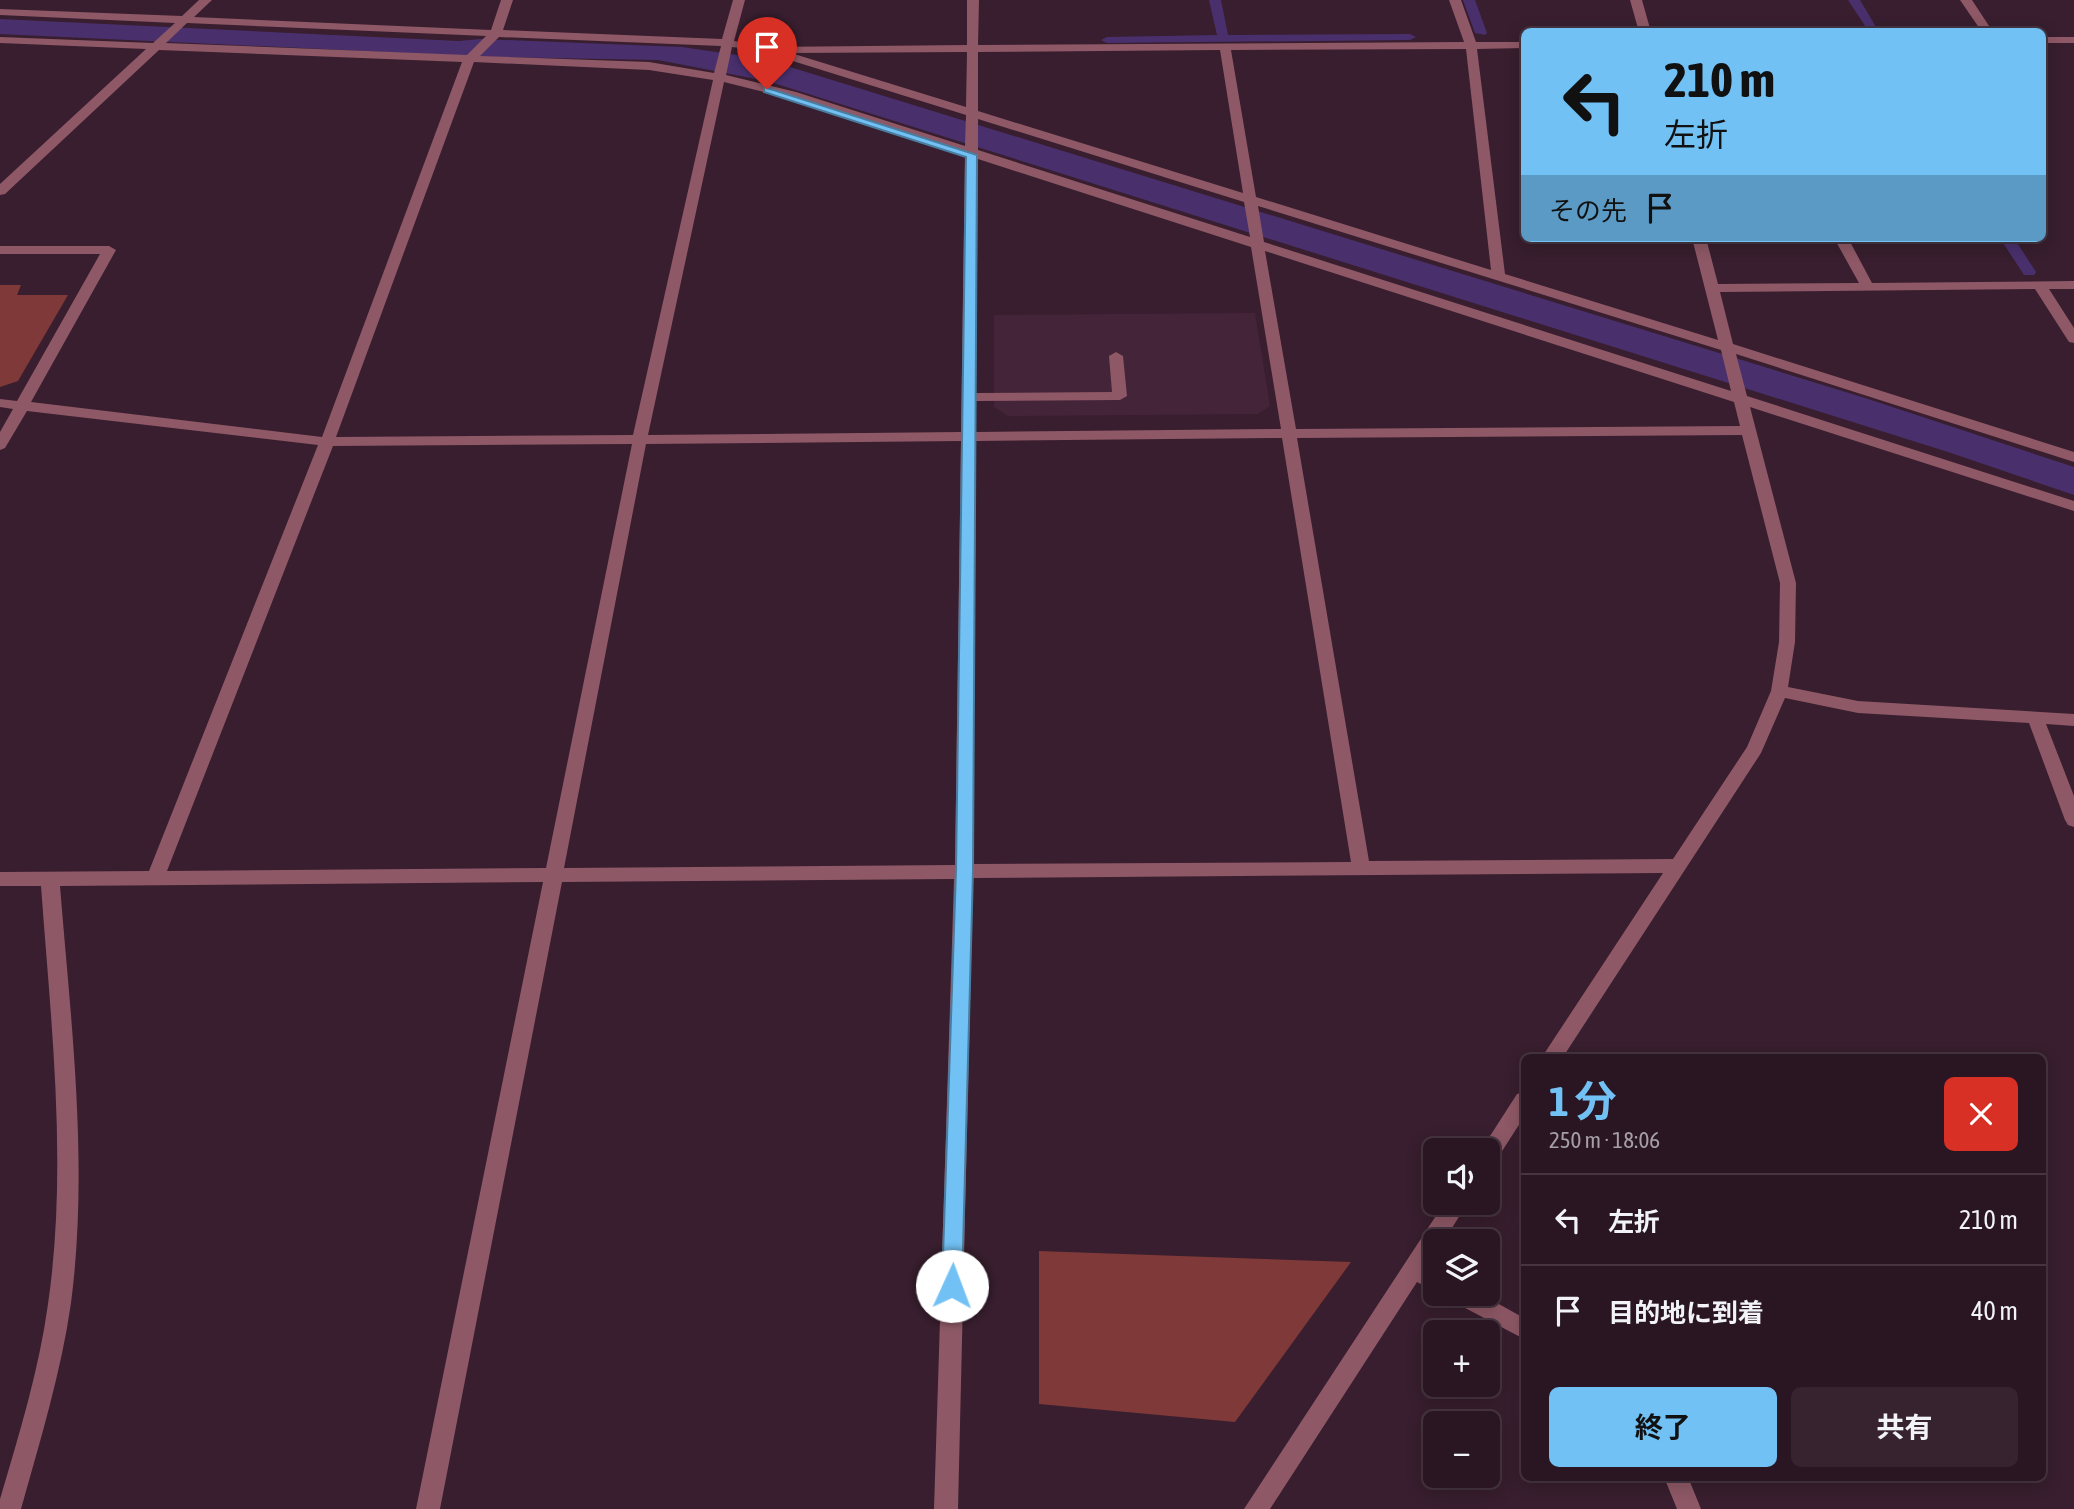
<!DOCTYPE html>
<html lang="ja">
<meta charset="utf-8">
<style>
body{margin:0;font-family:"Asap Condensed","Noto Sans JP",sans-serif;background:#36232f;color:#f1f3f6;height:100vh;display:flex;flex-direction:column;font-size:26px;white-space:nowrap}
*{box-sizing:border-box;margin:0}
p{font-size:23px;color:#a59fa5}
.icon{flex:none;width:38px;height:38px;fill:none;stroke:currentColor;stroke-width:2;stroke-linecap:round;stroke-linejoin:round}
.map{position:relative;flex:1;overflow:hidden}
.sheet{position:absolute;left:1521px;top:1054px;width:525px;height:427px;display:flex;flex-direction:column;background:#2a1622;border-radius:10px;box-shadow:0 4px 18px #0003,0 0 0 2px #463540}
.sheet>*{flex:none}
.banner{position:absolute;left:1521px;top:28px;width:525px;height:214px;border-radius:10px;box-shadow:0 4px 18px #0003,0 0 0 2px #463540;background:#72c1f5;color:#111;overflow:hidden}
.controls{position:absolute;left:1423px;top:1138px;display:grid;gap:14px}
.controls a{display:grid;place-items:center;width:77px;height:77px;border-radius:10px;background:#2a1622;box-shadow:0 4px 18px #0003,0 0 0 2px #463540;font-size:35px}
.pin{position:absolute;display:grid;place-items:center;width:60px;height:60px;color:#fff;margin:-72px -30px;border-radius:50% 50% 50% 0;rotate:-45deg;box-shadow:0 0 7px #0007}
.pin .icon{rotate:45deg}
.me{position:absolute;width:77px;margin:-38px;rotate:2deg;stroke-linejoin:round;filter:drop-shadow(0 0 5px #0008)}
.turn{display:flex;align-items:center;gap:24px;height:147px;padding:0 28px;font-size:32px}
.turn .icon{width:91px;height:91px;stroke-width:2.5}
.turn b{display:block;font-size:49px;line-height:60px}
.then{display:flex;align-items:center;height:66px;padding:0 28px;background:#0003;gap:14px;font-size:26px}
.round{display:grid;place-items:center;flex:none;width:74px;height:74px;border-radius:10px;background:#36232f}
.summary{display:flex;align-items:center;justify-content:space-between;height:119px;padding:0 28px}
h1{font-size:42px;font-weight:700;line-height:52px;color:#72c1f5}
.cta{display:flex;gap:14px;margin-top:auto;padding:14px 28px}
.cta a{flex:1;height:80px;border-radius:10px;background:#72c1f5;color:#111;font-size:28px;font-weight:700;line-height:80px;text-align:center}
.cta a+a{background:#36232f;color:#f1f3f6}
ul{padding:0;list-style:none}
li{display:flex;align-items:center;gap:21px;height:91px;padding:0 28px;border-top:2px solid #463540}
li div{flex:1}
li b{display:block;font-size:26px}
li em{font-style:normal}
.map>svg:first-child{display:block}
.built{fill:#442439}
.green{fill:#7e3938}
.water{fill:#49306d}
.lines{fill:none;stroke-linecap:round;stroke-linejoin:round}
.stream{fill:#49306d;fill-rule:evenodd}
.minor{fill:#8e5866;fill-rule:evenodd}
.route{fill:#72c1f5;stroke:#4a7d9f;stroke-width:2}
</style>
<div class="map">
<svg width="2074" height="1509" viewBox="0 0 2074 1509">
<rect width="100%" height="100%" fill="#381e2e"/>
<path class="built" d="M 1255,313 L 1270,406 L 1258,414 L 1008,416 L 994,407 L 994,315 Z"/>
<path class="green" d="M 0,285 L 21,285 L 17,295 L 68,295 L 18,381 L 0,387 Z
M 1039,1251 L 1351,1262 L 1235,1422 L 1039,1404 Z"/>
<path class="water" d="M 0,19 L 459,41 L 480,39 L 682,47 L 764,59 L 1865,398 L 2074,467 L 2074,495 L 1948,452 L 767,81 L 658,60 L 492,57 L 0,34 Z"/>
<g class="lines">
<path class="stream" d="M 1209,0 L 1221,0 L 1228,35 L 1410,34 L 1416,37 L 1410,40 L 1107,43 L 1101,40 L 1107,37 L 1217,35 Z
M 1463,0 L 1475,0 L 1487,33 L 1485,35 L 1475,33 Z
M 1848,0 L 1860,0 L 1879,32 L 1869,32 Z
M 2000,238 L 2014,238 L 2036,272 L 2034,275 L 2024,275 Z"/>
<path class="minor" d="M 199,0 L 212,0 L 194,17 L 491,30 L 501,0 L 513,0 L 503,30 L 722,39 L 733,0 L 745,0 L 734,41 L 767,47 L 967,45 L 967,0 L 979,0 L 978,45 L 1464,42 L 1449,0 L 1461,0 L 1476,42 L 1524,42 L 1524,48 L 1477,49 L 1505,274 L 1718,340 L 1692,238 L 1706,238 L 1718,284 L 1859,283 L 1834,238 L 1848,238 L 1872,283 L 2074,281 L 2074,289 L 2049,289 L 2074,328 L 2074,343 L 2069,342 L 2035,289 L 1720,292 L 1733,344 L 2074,452 L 2074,462 L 1736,354 L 1747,396 L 2074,501 L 2074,511 L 1750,407 L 1796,583 L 1795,642 L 1788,687 L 1858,701 L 2074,714 L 2074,726 L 2046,724 L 2074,796 L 2074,827 L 2068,825 L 2065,820 L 2029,723 L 1858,713 L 1785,698 L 1761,753 L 1563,1057 L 1542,1057 L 1663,873 L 973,878 L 958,1509 L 934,1509 L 954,879 L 562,882 L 440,1509 L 416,1509 L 543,882 L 60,886 C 71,1023 89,1165 71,1303 C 61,1373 40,1441 21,1509 L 0,1509 L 0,1499 C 19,1435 39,1370 48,1304 C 68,1166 51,1024 41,886 L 0,886 L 0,872 L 149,871 L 318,445 L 27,411 L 5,448 L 0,450 L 0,432 L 13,409 L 0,407 L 0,399 L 17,401 L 100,254 L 0,254 L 0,246 L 109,246 L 116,250 L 31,402 L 322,437 L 462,62 L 159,50 L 5,194 L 0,195 L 0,184 L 146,49 L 0,43 L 0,37 L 153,43 L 175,23 L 0,15 L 0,9 L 182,16 ZM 187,23 L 486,36 L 467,55 L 166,43 ZM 499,37 L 721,46 L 714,73 L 649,62 L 480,56 ZM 732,47 L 779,53 L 780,57 L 966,115 L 965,146 L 796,92 L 726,75 ZM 1466,49 L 1491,270 L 1256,197 L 1231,50 ZM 1220,50 L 1243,193 L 978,111 L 978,52 ZM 967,52 L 966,107 L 791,53 ZM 474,62 L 649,70 L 713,80 L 633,435 L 336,437 ZM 724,82 L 788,98 L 965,155 L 961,432 L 648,435 ZM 978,119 L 1244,202 L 1250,237 L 978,150 ZM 978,159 L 1251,247 L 1281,429 L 976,432 L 976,401 L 1120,400 L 1127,396 L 1123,356 L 1116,352 L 1109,356 L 1112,392 L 976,393 ZM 1258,206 L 1721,350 L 1731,391 L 1264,242 ZM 1265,251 L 1734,402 L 1740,426 L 1296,429 ZM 1742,435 L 1780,583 L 1779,642 L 1771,691 L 1747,747 L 1673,859 L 1369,861 L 1297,438 ZM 1282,438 L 1351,862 L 973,864 L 976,441 ZM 961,441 L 955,865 L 564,868 L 646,444 ZM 632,444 L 546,868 L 167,871 L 333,446 Z
M 1630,0 L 1642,0 L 1651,32 L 1639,32 Z
M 1960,0 L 1972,0 L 1993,32 L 1982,32 Z
M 2042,37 L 2074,37 L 2074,43 L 2042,43 Z
M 1524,1092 L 1524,1117 L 1495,1162 L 1488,1165 L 1488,1150 L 1481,1150 L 1517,1094 Z
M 1445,1202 L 1468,1202 L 1444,1241 L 1435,1241 L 1435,1254 L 1428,1265 L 1435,1270 L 1435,1291 L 1417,1282 L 1270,1509 L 1244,1509 Z
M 1447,1293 L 1479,1293 L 1524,1318 L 1524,1339 L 1450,1300 Z
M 1664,1477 L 1688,1477 L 1701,1509 L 1677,1509 Z"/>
</g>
<path class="route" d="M 764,87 L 977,155 L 973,870 L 962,1286 L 959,1292 L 952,1295 L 945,1292 L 942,1286 L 956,870 L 966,157 L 764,92 Z"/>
</svg>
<div class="controls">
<a><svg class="icon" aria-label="sound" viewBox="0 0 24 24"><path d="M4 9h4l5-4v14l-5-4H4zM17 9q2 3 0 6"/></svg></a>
<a><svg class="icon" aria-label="layers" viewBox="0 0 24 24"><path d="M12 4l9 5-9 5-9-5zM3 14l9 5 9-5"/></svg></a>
<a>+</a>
<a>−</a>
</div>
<div class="pin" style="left:767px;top:89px;background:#d93025"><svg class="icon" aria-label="arrive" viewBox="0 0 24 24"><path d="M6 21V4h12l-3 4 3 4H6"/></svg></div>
<svg class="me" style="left:952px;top:1286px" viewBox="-20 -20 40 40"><circle r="19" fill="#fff"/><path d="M0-13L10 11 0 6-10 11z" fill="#72c1f5"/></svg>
<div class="banner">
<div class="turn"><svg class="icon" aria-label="left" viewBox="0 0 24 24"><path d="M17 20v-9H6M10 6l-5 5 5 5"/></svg><div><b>210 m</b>左折</div></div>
<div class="then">その先<svg class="icon" aria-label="arrive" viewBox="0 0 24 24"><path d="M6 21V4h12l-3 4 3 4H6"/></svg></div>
</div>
<section class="sheet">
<div class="summary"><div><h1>1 分</h1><p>250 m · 18:06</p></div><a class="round" style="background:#d93025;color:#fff"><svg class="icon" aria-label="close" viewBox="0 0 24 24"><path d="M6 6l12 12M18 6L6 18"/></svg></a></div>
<ul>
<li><svg class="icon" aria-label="left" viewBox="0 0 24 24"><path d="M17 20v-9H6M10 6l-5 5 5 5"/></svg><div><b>左折</b></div><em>210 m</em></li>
<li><svg class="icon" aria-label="arrive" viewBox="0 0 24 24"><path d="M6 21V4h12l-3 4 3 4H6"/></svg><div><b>目的地に到着</b></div><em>40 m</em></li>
</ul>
<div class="cta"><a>終了</a><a>共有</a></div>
</section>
</div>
